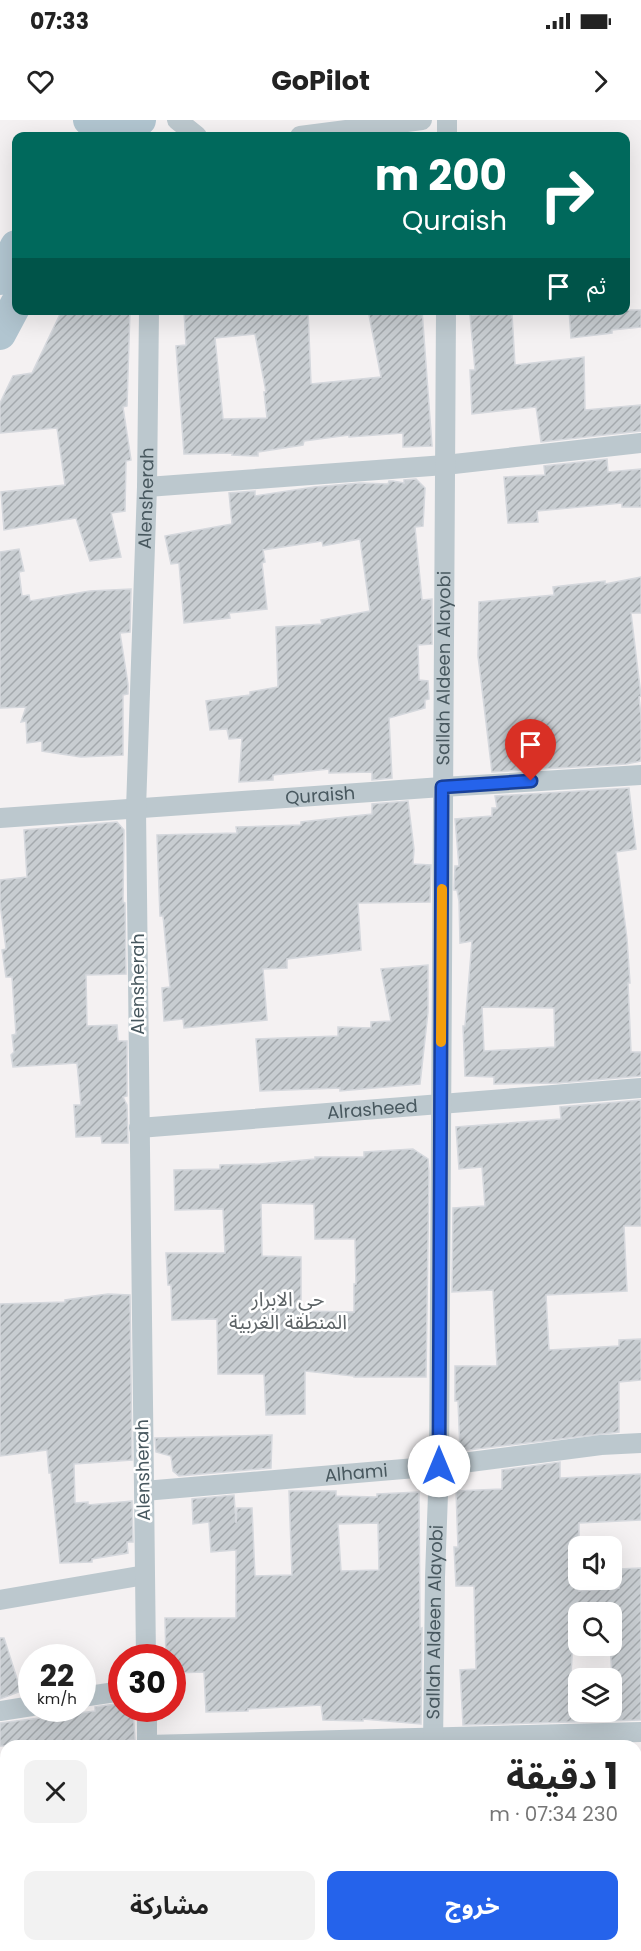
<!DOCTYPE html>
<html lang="ar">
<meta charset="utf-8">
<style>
body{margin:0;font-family:Poppins,"Noto Sans Arabic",sans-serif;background:#f2f2f2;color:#222;direction:rtl;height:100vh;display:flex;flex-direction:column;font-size:22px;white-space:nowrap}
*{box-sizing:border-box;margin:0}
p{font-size:20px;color:#767676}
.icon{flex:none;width:33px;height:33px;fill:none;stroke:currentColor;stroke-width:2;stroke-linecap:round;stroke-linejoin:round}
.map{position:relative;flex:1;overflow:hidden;direction:ltr}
.drawer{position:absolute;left:0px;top:1620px;width:642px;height:212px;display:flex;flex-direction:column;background:#fff;border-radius:18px 18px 0 0;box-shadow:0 6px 24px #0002;direction:rtl}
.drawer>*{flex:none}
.top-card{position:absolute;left:12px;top:12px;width:618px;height:183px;border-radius:12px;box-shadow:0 6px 24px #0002;direction:rtl;background:#00695c;color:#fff;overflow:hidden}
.fabs{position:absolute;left:568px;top:1416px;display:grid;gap:12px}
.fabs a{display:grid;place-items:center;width:54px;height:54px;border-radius:12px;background:#fff;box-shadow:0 6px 24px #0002;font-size:30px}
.speed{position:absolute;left:18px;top:1524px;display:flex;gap:12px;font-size:30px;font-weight:700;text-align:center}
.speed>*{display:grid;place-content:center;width:78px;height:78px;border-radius:50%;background:#fff;box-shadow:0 6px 24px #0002;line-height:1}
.speed small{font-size:15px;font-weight:400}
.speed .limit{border:9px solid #d22;background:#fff;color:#111}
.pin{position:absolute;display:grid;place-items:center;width:51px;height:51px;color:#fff;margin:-62px -26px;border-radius:50% 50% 50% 0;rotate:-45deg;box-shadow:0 0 6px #0007}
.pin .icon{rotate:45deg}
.me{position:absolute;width:66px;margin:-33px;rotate:0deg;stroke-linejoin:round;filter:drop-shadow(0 0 4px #0008)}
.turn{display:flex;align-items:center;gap:21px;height:126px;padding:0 24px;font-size:27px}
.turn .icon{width:78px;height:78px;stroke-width:2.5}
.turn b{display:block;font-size:42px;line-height:51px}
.then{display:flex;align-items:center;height:57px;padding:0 24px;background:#0003;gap:12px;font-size:22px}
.round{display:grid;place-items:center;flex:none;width:63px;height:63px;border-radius:12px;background:#f2f2f2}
.head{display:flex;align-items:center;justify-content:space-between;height:102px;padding:0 24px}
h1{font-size:36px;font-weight:700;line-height:45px}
.primary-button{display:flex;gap:12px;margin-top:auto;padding:12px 24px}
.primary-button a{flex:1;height:69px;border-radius:12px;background:#2563eb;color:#fff;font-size:24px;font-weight:700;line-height:69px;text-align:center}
.primary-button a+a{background:#f2f2f2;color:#222}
.status{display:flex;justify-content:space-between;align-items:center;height:42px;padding:0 30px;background:#fff;direction:ltr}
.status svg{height:16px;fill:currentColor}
header{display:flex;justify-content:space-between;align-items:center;height:78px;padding:0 24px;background:#fff;font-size:27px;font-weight:700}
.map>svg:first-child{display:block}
.building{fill:url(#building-hatch);stroke:#d5d8dd;stroke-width:1.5;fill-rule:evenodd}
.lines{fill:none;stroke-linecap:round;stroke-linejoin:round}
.street{stroke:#bcc8ce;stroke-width:20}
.primary{stroke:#b1c5d0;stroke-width:32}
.route-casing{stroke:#184099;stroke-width:15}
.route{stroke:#2563eb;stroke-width:10}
.slow{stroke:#f59e0b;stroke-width:10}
.labels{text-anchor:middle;stroke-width:5;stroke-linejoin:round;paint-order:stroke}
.street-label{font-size:18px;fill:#48585f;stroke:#fff}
.neighbourhood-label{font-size:20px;fill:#5d6366;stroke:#fff}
</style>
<div class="status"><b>07:33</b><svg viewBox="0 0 49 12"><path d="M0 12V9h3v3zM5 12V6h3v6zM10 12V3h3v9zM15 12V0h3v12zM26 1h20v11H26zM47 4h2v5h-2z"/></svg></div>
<header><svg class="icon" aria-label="forward" viewBox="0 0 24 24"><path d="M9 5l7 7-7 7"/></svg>GoPilot<svg class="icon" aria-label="heart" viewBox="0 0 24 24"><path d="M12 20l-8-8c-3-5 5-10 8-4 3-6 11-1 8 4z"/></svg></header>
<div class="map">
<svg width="641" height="1831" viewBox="0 0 641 1831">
<defs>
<pattern id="building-hatch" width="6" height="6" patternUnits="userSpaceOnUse" patternTransform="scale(1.5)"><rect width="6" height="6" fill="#c8cdd1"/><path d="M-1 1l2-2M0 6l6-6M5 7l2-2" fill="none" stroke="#a4a9ad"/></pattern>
</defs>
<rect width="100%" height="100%" fill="#f4f1f2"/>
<path class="building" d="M 62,190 L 130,190 L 127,286 L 123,287 L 131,340 L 126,341 L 125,391 L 111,393 L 121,437 L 90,441 L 76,398 L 4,410 L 1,372 L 65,365 L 57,308 L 0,313 L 0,283 L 13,256 L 32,253 Z
M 192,190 L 308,190 L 311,264 L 381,257 L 368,190 L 422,190 L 432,326 L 403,327 L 403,313 L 349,317 L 349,315 L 304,321 L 303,325 L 258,332 L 258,336 L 232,335 L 233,333 L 184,334 L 176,226 L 186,225 L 184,192 ZM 255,214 L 266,272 L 264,272 L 267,298 L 223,299 L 215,218 Z
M 569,190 L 641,190 L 641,207 L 612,210 L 612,213 L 571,218 Z
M 512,194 L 515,245 L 584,237 L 585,290 L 641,285 L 641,311 L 541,322 L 536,287 L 472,294 L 470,250 L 475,250 L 470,195 Z
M 607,339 L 608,352 L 641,349 L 641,387 L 622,387 L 622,383 L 537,391 L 538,402 L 508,403 L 504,357 L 545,355 L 544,346 Z
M 416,359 L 425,368 L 423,406 L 415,407 L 422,480 L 432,479 L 432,524 L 418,525 L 419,560 L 428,561 L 429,579 L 425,580 L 425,588 L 389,598 L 392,658 L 372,660 L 372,652 L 329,653 L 329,649 L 273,655 L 273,660 L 239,662 L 242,618 L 229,619 L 227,609 L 210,610 L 206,581 L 250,575 L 250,572 L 278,567 L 276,507 L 322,504 L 321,500 L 370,491 L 360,419 L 323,426 L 322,421 L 263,430 L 265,442 L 262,443 L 267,489 L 229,493 L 230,498 L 184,503 L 179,443 L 171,444 L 165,416 L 232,404 L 229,373 L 255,371 L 255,376 L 314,367 L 360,363 L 388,364 L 389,361 L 393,361 L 404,363 L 404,360 Z
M 19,429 L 24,451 L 19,452 L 22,476 L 29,475 L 30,481 L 90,471 L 131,469 L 130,512 L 120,513 L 128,564 L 128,574 L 123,575 L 123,635 L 81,637 L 42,631 L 42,621 L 27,623 L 26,601 L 21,602 L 26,587 L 0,588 L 0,432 Z
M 641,457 L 641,493 L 631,493 L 641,576 L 639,577 L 641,596 L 641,641 L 626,644 L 492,652 L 478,536 L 479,482 L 554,475 L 553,467 L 605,461 L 605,464 Z
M 629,668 L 636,729 L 616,732 L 627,819 L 630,863 L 628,863 L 631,932 L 641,932 L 641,956 L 558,963 L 494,964 L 494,957 L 465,956 L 463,906 L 465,906 L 472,821 L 460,823 L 459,781 L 457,770 L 454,770 L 455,746 L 459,746 L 455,699 L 492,696 L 492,688 L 497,688 L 495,676 ZM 482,887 L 554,888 L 555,927 L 484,931 Z
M 408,681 L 414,729 L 413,744 L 431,745 L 430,782 L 358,783 L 361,830 L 287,839 L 287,848 L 263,849 L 267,900 L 184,908 L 183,899 L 164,901 L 162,868 L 170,867 L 163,796 L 160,796 L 157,715 L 237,713 L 236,707 L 301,705 L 301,702 L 372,694 L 372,684 Z
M 117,702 L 124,710 L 123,782 L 125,783 L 126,854 L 86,855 L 87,906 L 117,905 L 118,921 L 127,921 L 127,976 L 123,977 L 127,985 L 128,1023 L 102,1023 L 101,1016 L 76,1017 L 74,985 L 81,985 L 77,943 L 13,947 L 11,935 L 14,932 L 12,915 L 16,914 L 12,857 L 6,857 L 2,830 L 6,829 L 0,783 L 0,760 L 27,757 L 24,710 Z
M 428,845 L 428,892 L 420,964 L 340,971 L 340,968 L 260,971 L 256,919 L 338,916 L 338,907 L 371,908 L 371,902 L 391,901 L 381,849 Z
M 641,980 L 641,1106 L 624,1106 L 627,1171 L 546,1175 L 549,1230 L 619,1226 L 619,1220 L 641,1219 L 641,1260 L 619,1262 L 619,1312 L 460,1331 L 458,1281 L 455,1281 L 455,1246 L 497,1246 L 493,1170 L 452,1172 L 453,1088 L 485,1086 L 482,1047 L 459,1049 L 456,1007 L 561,999 L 560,987 Z
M 413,1029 L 428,1039 L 429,1052 L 426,1257 L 354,1257 L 354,1256 L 305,1251 L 305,1294 L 266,1295 L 264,1254 L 218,1254 L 217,1199 L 172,1200 L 171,1165 L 168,1165 L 166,1133 L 225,1133 L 223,1089 L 175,1090 L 174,1050 L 220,1049 L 220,1045 L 260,1044 L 315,1039 L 315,1037 L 364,1037 L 364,1032 ZM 261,1083 L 314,1084 L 315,1119 L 355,1119 L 356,1164 L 354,1164 L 354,1192 L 301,1191 L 301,1137 L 262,1136 Z
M 108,1174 L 130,1175 L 132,1340 L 74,1344 L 75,1383 L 88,1382 L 88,1385 L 132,1381 L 133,1422 L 127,1422 L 128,1433 L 92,1439 L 92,1442 L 60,1443 L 51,1353 L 49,1353 L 47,1330 L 0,1336 L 0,1184 L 65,1182 L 65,1180 Z
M 272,1315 L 271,1348 L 179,1356 L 173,1351 L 171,1336 L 156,1332 L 155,1318 Z
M 560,1342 L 560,1358 L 641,1354 L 641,1400 L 579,1403 L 579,1471 L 619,1468 L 619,1449 L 641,1448 L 641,1600 L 463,1605 L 460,1550 L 476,1549 L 474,1466 L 456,1466 L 454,1427 L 458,1427 L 456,1371 L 502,1369 L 502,1350 ZM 579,1492 L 612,1492 L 612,1526 L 610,1526 L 613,1570 L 612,1592 L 579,1592 L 579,1572 L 570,1573 L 574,1501 L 579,1501 Z
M 289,1371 L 336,1371 L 336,1376 L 377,1377 L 377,1374 L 419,1372 L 420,1509 L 422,1508 L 421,1604 L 363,1599 L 363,1601 L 323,1600 L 321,1585 L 248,1589 L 248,1591 L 206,1592 L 204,1552 L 172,1553 L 172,1538 L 166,1538 L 165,1498 L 236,1498 L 236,1430 L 211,1432 L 209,1402 L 193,1404 L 192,1379 L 234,1375 L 236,1403 L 237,1388 L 252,1388 L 255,1456 L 292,1455 ZM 378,1403 L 379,1450 L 341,1451 L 338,1404 Z
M 0,1518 L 4,1518 L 21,1571 L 0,1579 Z
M 122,1583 L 122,1588 L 133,1588 L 135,1620 L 74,1624 L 74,1626 L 0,1626 L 0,1603 L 95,1591 L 95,1587 Z"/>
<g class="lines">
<g class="street">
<path d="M 177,0 L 197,16"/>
<path d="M 300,16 L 422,0"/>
<path d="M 447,16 L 447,0"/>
<path d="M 147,367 L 445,345 L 641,323"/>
<path id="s1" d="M 0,698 L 442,667 L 641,655"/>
<path id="s2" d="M 139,1008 L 641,968"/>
<path id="s3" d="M 144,1371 L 439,1346 L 601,1325 L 641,1323"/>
<path d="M 0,1480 L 145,1455"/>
<path id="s4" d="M 146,1538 L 136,689 L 147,367 L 149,190"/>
<path d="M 82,1577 L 122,1571"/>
<path d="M 147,1588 L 147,1626"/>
<path d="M 0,1591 L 32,1586"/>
<path d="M 147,1625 L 641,1612"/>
<path id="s5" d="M 433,1626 L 435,1457 L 439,1346 L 446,190"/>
<path d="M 0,1722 L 6,1721"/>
<path d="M 163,1826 L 163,1831"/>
<path d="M 426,1831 L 426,1826"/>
</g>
<path class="primary" d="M 89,0 C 106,13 123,14 140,0
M 0,159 L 16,126
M 0,214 L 16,184"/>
</g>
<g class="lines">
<defs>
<path id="route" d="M 439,1346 L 442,667 L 531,661"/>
</defs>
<use href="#route" class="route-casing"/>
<use href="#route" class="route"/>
<path class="slow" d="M 441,922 L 442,769"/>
</g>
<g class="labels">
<g class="street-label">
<text dy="6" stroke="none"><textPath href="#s4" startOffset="1160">Alensherah</textPath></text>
<text dy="6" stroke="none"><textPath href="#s5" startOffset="1078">Sallah Aldeen Alayobi</textPath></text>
<text dy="6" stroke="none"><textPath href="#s1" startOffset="321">Quraish</textPath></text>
<text transform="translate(138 864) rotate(-90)" y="6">Alensherah</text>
<text dy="6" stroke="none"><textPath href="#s2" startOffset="234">Alrasheed</textPath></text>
<text transform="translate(143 1350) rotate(-91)" y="6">Alensherah</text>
<text dy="6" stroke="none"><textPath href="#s3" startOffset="213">Alhami</textPath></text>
<text dy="6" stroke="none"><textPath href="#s5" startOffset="124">Sallah Aldeen Alayobi</textPath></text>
</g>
<g class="neighbourhood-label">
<text x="288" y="1186">حي الابرار<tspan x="288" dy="23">المنطقة الغربية</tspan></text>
</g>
</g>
</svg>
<div class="fabs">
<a><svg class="icon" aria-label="sound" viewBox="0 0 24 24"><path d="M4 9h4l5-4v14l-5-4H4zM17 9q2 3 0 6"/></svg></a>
<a><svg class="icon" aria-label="search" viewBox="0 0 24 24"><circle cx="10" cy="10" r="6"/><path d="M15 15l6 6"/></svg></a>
<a><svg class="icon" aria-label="layers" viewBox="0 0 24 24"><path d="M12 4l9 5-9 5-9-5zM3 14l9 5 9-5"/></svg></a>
</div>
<div class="speed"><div>22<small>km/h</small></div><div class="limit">30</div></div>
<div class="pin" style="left:531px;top:661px;background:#d93025"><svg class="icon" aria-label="arrive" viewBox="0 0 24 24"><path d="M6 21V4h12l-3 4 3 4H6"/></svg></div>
<svg class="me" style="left:439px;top:1346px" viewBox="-20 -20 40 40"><circle r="19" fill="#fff"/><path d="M0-13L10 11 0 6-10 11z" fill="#2563eb"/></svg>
<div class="top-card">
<div class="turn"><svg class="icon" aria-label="right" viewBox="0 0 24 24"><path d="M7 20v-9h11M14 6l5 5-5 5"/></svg><div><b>200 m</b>Quraish</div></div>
<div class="then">ثم<svg class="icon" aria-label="arrive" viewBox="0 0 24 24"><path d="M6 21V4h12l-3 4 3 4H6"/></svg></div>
</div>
<section class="drawer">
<div class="head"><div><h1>1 دقيقة</h1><p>230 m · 07:34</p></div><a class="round"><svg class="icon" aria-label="close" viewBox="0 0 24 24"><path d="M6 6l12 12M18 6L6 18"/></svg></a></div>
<div class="primary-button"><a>خروج</a><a>مشاركة</a></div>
</section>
</div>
